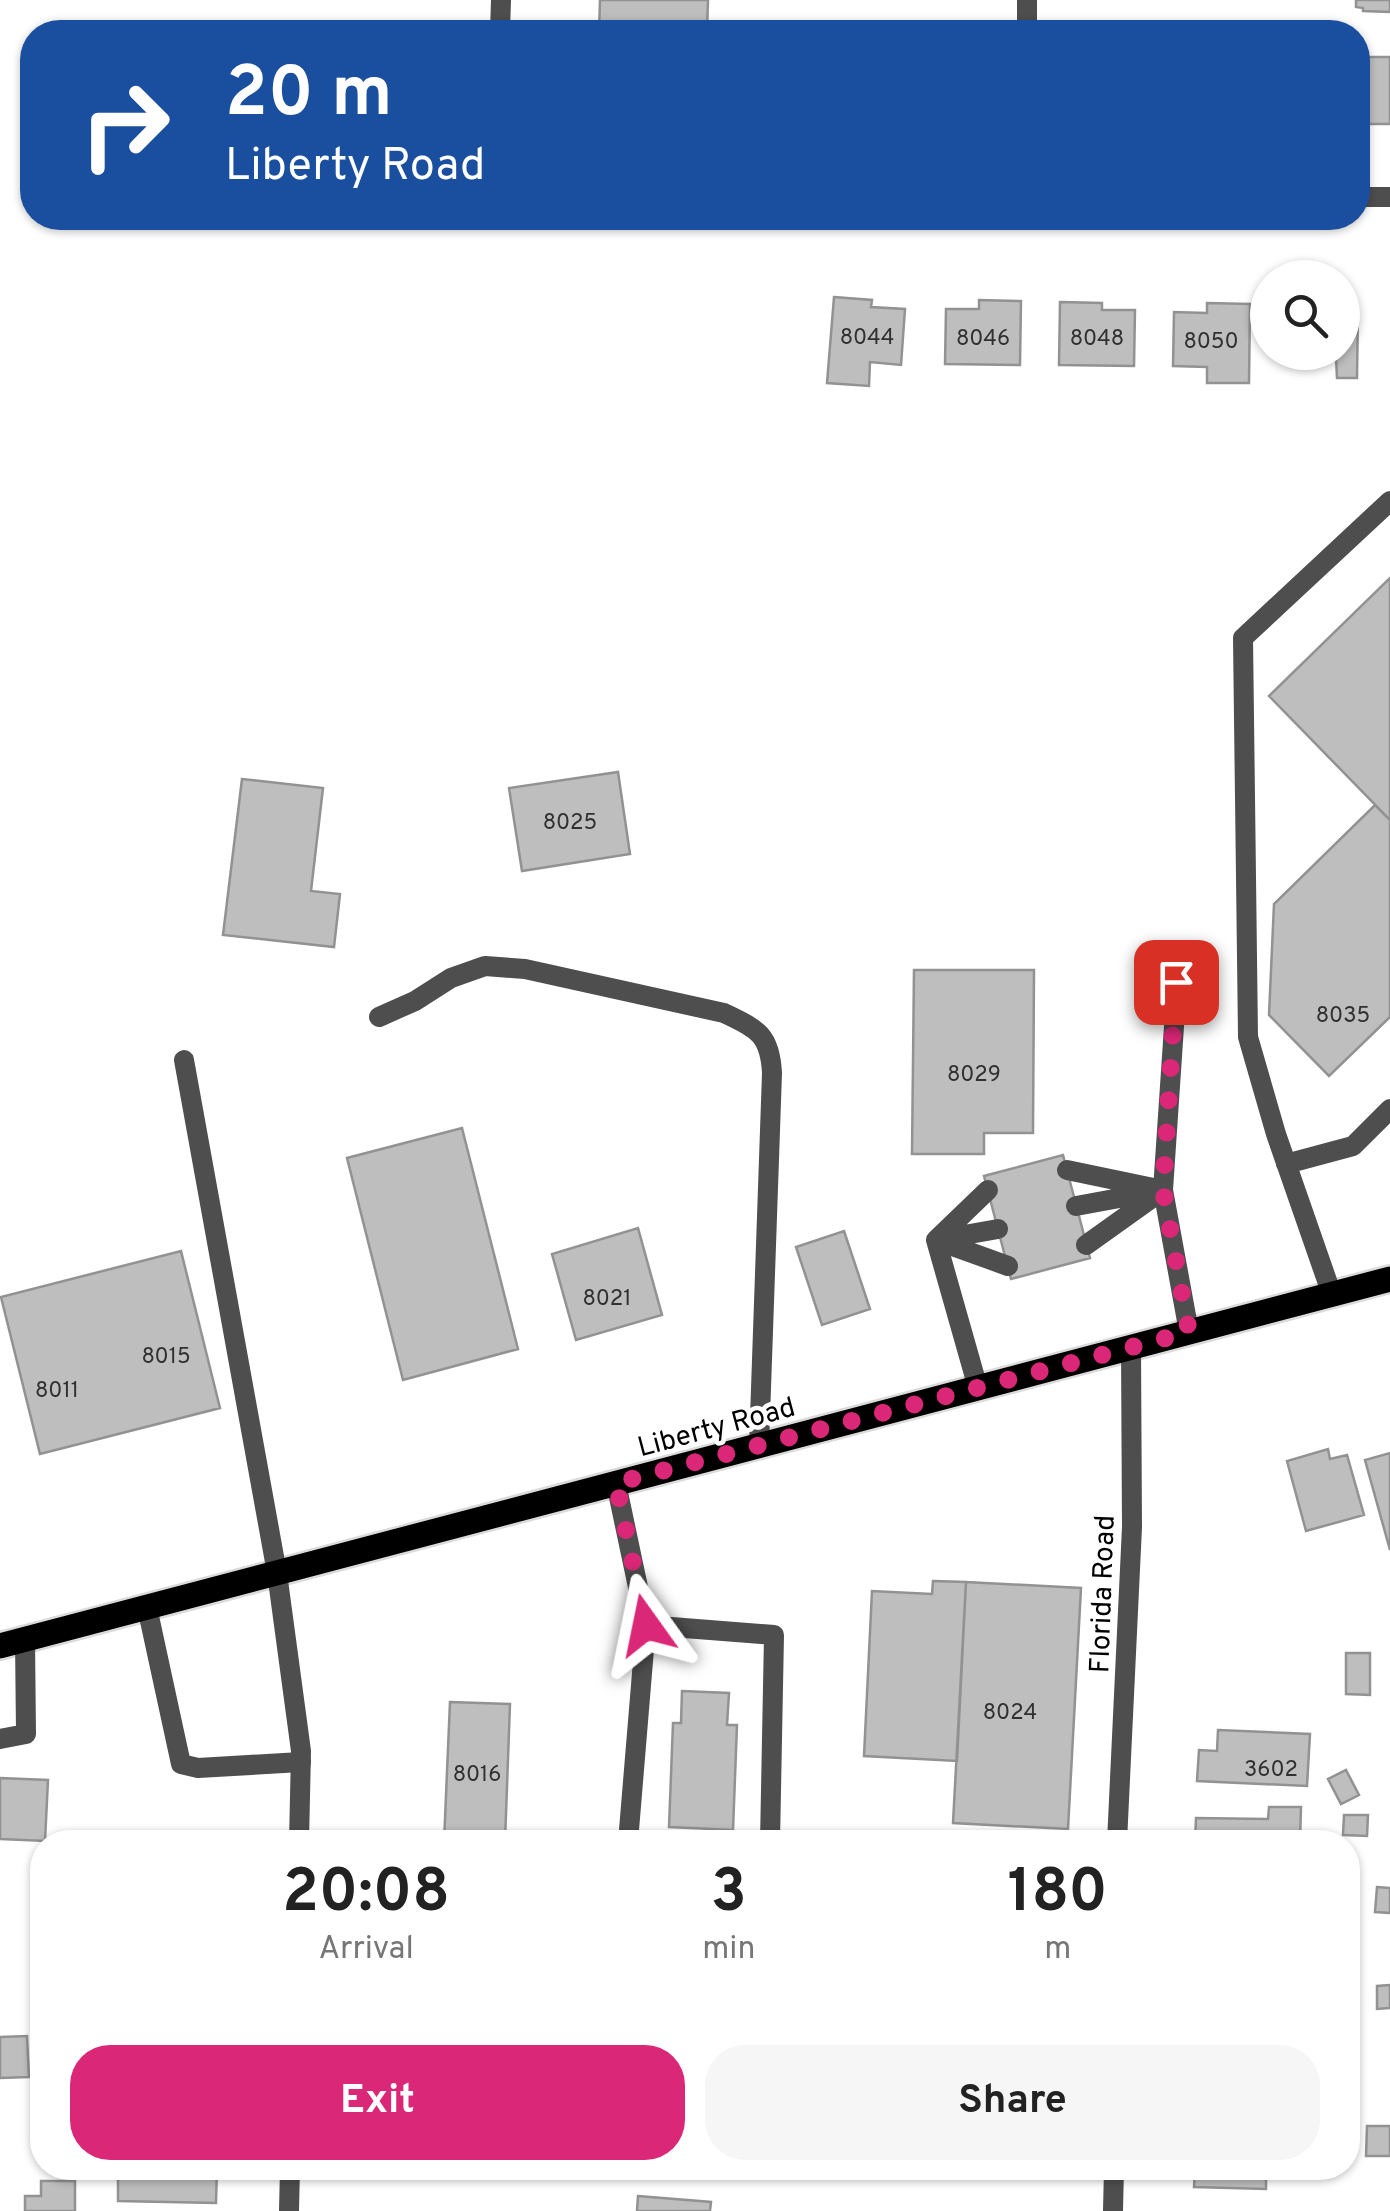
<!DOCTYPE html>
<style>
body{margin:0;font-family:Overpass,sans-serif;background:#f6f6f6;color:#222;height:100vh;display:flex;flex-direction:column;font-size:38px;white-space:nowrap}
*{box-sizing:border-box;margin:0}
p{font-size:32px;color:#767676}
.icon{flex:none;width:55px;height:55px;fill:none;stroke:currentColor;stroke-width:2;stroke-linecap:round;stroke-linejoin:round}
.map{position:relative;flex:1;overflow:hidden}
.drawer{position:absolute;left:30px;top:1830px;width:1330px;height:350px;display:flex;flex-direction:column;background:#fff;border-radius:40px;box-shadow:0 2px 8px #0004}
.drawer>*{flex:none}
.banner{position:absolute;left:20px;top:20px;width:1350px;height:210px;border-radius:40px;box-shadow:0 2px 8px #0004;background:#1a4fa0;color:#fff;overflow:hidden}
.controls{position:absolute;left:1250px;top:260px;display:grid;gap:20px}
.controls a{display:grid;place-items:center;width:110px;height:110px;border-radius:50%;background:#fff;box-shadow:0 2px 8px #0004;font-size:50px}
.pin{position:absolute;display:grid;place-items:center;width:85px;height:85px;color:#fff;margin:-42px;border-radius:20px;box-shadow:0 5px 15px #0006}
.me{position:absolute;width:110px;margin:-55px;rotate:348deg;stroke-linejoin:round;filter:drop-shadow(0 0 8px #0008)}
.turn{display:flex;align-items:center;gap:35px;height:210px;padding:0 40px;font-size:45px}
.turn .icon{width:130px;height:130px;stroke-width:2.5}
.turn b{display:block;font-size:70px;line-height:85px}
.eta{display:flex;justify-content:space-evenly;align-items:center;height:170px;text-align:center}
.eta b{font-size:60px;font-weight:700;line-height:70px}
.cta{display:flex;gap:20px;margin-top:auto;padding:20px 40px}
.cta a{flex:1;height:115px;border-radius:40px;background:#db2777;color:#fff;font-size:40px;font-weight:700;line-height:115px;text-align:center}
.cta a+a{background:#f6f6f6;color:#222}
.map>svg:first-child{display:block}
.building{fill:#bebebe;stroke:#929292;stroke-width:2.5}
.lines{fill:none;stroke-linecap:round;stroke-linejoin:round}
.primary-casing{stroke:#dbdbdb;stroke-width:30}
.service{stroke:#4e4e4e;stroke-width:20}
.minor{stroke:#4e4e4e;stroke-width:20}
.primary{stroke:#000;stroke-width:25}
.route{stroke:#db2777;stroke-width:18;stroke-dasharray:0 32.4}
.labels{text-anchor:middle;stroke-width:9;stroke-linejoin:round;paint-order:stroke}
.number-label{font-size:22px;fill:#303030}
.street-label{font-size:28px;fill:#000;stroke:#fff}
</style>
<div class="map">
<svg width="1390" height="2211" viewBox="0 0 1390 2211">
<rect width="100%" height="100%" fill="#fff"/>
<path class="building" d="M 600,0 L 708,0 L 707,32 L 599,32 Z
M 1356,0 L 1390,0 L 1390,12 L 1363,11 L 1363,8 L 1356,7 Z
M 1200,24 L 1235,25 L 1235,32 L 1200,32 Z
M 1362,57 L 1390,57 L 1390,124 L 1363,124 Z
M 834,297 L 872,300 L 871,307 L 905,309 L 901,365 L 870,362 L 869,386 L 827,383 Z
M 979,300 L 1021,301 L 1020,365 L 945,364 L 946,309 L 979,309 Z
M 1060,302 L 1102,303 L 1102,310 L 1135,310 L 1134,366 L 1059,365 Z
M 1207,303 L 1250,304 L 1249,383 L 1207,383 L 1207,367 L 1173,366 L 1174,312 L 1207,313 Z
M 1342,311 L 1358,311 L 1357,378 L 1337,378 L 1336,358 L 1294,358 L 1294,352 L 1342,352 Z
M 1390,578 L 1390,820 L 1269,696 Z
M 618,772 L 630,854 L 522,871 L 509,788 Z
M 242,779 L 323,788 L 311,891 L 340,894 L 334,947 L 223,935 Z
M 1375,805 L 1390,820 L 1390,1017 L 1329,1076 L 1269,1015 L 1274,904 Z
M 914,970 L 1034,970 L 1033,1133 L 984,1133 L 984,1154 L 912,1154 Z
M 462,1128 L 518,1349 L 403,1380 L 347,1158 Z
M 1063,1155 L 1090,1258 L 1011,1279 L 984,1176 Z
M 638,1228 L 662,1315 L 576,1340 L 552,1254 Z
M 844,1231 L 870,1309 L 822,1325 L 796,1247 Z
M 181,1251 L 220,1408 L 40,1454 L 1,1297 Z
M 1328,1449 L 1330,1459 L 1347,1455 L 1364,1515 L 1306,1531 L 1287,1461 Z
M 1390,1453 L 1390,1550 L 1365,1460 Z
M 933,1581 L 966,1582 L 957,1761 L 864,1756 L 872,1591 L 932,1594 Z
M 966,1582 L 1081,1588 L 1068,1829 L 953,1823 Z
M 1346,1653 L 1370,1653 L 1370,1695 L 1346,1694 Z
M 682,1691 L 729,1693 L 727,1725 L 737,1725 L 733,1830 L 669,1827 L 673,1723 L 681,1723 Z
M 450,1702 L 510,1704 L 505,1842 L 444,1842 Z
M 1218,1730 L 1310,1734 L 1307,1786 L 1197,1781 L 1199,1750 L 1217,1751 Z
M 1346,1770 L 1359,1795 L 1341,1804 L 1328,1779 Z
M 0,1778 L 48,1780 L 45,1841 L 0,1839 Z
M 1269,1807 L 1301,1807 L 1300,1842 L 1195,1842 L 1196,1818 L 1268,1819 Z
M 1344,1815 L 1368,1815 L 1367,1836 L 1343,1835 Z
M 1377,1887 L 1390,1888 L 1390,1913 L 1375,1912 Z
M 1390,1985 L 1390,2008 L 1377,2009 L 1377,1986 Z
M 27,2036 L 29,2077 L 0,2078 L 0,2037 Z
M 1348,2071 L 1357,2071 L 1356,2109 L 1348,2109 Z
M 1367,2126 L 1390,2126 L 1390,2156 L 1366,2156 Z
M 118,2168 L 217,2168 L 216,2203 L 118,2201 Z
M 1183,2168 L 1266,2168 L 1266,2189 L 1194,2187 L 1195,2171 L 1183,2171 Z
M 41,2181 L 75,2181 L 75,2211 L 25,2211 L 25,2196 L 41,2196 Z
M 638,2196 L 711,2202 L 710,2211 L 637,2211 Z"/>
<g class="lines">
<defs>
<path id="primary" d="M 0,1646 L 1390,1279"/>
</defs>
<use href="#primary" class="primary-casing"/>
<path class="service" d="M 379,1017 L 415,1001 L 451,978 L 485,966 L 525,969 L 724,1013 C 757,1029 770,1034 772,1073 L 759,1446
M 184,1060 L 277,1573
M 1286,1164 L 1353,1146 L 1390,1109
M 1067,1170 L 1163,1190 L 1076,1206
M 1163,1190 L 1177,982
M 998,1229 L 936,1240 L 1008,1266
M 1086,1245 L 1163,1190 L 1189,1332
M 1332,1295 L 1276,1134 L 1248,1037 L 1243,638 L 1390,501
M 978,1388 L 936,1240 L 988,1190
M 616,1483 L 646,1625 L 628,1842
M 147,1607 L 181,1764 L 198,1768 L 301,1762
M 646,1625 L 774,1635 L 770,1842
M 0,1739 L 26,1734 L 25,1639"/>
<path class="minor" d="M 500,32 L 501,0
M 1027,32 L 1027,0
M 1358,197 L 1390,197
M 277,1573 L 301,1751 L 299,1842
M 1117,1842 L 1132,1527 L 1131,1348
M 289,2211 L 290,2168
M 1113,2211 L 1114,2168"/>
<use href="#primary" class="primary"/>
</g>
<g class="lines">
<path class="route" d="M 646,1625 L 616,1483 L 1189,1332 L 1163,1190 L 1176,982"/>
</g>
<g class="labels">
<g class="number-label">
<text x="867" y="344">8044</text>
<text x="983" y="345">8046</text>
<text x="1097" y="345">8048</text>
<text x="1211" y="348">8050</text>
<text x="570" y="829">8025</text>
<text x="1343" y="1022">8035</text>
<text x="974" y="1081">8029</text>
<text x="607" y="1305">8021</text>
<text x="166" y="1363">8015</text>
<text x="57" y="1397">8011</text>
<text x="1010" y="1719">8024</text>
<text x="1271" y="1776">3602</text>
<text x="477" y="1781">8016</text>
</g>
<g class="street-label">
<text transform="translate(716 1426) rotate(-15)" y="10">Liberty Road</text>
<text transform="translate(1101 1594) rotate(-88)" y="10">Florida Road</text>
</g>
</g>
</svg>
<div class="controls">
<a><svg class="icon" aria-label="search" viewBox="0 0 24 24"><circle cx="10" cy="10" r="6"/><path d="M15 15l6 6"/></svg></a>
</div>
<div class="pin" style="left:1176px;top:982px;background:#d93025"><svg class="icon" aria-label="arrive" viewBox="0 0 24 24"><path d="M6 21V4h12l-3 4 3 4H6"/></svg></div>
<svg class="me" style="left:646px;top:1625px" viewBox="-20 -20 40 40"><path d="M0-17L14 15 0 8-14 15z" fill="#db2777" stroke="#fff" stroke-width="4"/></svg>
<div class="banner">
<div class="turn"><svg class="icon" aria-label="right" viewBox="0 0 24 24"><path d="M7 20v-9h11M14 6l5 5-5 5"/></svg><div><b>20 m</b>Liberty Road</div></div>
</div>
<section class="drawer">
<div class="eta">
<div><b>20:08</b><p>Arrival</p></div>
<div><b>3</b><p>min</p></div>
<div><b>180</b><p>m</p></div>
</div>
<div class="cta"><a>Exit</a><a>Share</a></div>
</section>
</div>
